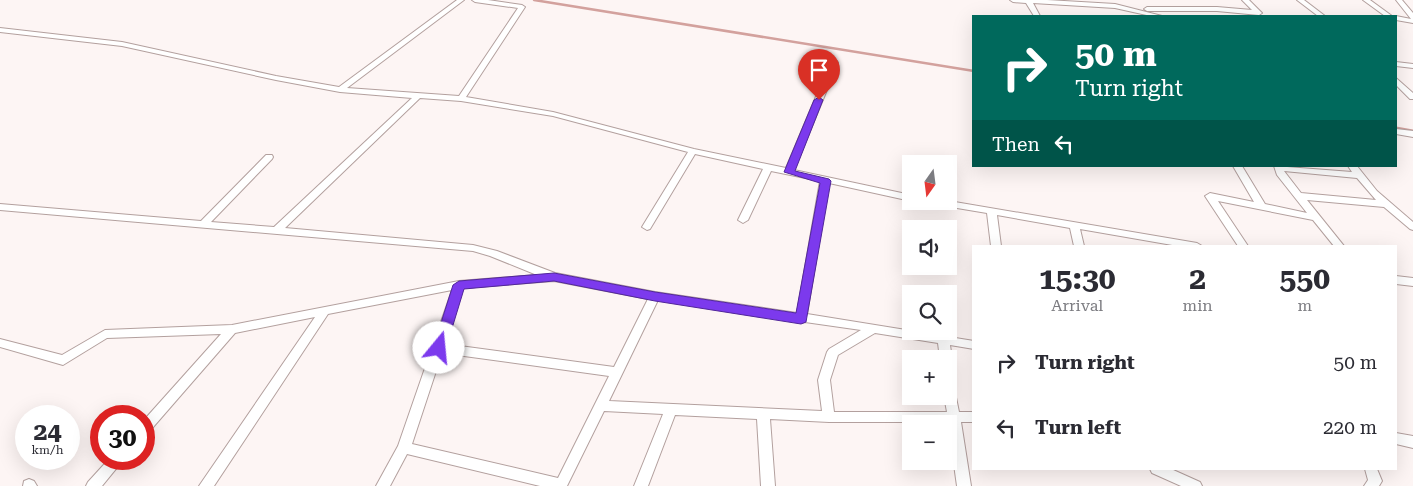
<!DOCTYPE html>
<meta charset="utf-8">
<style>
body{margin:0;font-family:"Roboto Serif",serif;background:#f7f7f7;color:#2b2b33;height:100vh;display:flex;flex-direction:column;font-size:19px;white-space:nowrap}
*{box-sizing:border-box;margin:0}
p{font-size:16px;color:#7c7c81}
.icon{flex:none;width:28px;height:28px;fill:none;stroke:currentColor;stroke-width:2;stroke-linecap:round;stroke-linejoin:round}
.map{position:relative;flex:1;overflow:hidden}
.side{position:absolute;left:972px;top:245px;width:425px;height:225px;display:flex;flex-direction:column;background:#fff;border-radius:0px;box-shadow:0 5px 20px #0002}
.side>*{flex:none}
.banner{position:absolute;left:972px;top:15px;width:425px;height:152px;border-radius:0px;box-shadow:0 5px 20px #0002;background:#00695c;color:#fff;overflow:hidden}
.needle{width:32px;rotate:194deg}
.controls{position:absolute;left:902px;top:155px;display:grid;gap:10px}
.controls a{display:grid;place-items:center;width:55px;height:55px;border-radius:0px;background:#fff;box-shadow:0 5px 20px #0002;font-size:25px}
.speed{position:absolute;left:15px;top:405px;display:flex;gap:10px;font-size:25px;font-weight:700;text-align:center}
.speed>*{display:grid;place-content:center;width:65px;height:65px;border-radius:50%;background:#fff;box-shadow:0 5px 20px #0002;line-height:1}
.speed small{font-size:12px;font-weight:400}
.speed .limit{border:8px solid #d22;background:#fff;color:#111}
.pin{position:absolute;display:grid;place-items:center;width:42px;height:42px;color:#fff;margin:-51px -21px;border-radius:50% 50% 50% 0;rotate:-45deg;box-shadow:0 0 5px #0007}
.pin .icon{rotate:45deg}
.me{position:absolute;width:55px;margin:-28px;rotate:17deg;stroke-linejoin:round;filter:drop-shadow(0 0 4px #0008)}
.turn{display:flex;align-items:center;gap:18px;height:105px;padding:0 20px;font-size:22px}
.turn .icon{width:65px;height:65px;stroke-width:2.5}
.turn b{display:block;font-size:35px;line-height:42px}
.then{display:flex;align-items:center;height:48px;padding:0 20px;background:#0003;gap:10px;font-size:19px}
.eta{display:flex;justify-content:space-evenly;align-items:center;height:85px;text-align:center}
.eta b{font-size:30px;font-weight:700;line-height:35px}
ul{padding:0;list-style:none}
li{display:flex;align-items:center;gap:15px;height:65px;padding:0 20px}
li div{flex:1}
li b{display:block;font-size:19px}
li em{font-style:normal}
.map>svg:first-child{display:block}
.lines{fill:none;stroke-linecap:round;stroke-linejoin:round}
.stream-far1{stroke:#d3a19d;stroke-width:2.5}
.stream{stroke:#d3a19d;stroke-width:3}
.minor-casing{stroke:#b3a09e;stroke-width:2}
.minor{fill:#fff;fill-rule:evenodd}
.route{fill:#7c3aed;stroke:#51269a}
</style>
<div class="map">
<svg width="1413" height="486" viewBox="0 0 1413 486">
<rect width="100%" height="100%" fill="#fdf5f4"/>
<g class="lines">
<path class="stream-far1" d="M 534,0 L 974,71"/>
<path class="stream" d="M 1396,128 L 1413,131"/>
<defs>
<path id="minor" d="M 457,0 L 464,0 L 347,88 L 459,96 L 518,8 L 475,2 L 472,0 L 488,0 L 522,5 L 525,7 L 466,97 L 553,112 L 694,149 L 786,168 L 830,63 L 831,61 L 837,61 L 838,63 L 794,170 L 911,195 L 911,201 L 829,183 L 807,314 L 974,341 L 974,349 L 950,345 L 952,359 L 949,363 L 949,359 L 940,359 L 938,343 L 875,333 L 838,355 L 830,380 L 834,412 L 947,412 L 944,396 L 949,396 L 949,381 L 953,383 L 959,412 L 974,412 L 974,422 L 961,422 L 971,486 L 957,486 L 948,422 L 829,422 L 770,419 L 775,486 L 761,486 L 757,419 L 675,415 L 648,486 L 634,486 L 663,414 L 604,411 L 567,486 L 540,486 L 407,454 L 390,486 L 376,486 L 398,446 L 452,290 L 328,314 L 214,486 L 199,486 L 315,317 L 235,333 L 148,433 L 144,434 L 144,420 L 221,334 L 107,338 L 63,365 L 0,347 L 0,339 L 62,355 L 105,330 L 232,325 L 459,281 L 537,275 L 490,256 L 473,251 L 0,210 L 0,204 L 201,221 L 266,155 L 272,155 L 273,157 L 272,159 L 211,222 L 274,227 L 412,98 L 340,92 L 276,80 L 122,46 L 0,32 L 0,28 L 122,42 L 276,76 L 339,87 ZM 420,98 L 461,101 L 553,116 L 688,152 L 642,227 L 647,230 L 650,229 L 695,154 L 763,169 L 738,220 L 743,223 L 748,220 L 771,171 L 820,181 L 797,313 L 655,292 L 555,273 L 497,251 L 473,245 L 285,228 ZM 554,281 L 648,299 L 614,367 L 445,344 L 463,288 ZM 658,300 L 796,321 L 801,323 L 805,322 L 861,330 L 829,349 L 827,352 L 818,380 L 822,411 L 609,401 ZM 442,353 L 609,376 L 558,478 L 412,444 Z
M 1010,0 L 1047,0 L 1115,4 L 1162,16 L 1151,16 L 1115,8 L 1033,3 L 1040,16 L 1034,16 L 1026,3 L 1013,2 Z
M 1242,0 L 1249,0 L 1262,13 L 1259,15 L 1217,11 L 1147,11 L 1144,9 L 1147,7 L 1217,7 L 1252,10 Z
M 1297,0 L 1304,0 L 1325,16 L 1318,16 Z
M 1363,0 L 1370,0 L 1392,16 L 1385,16 Z
M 1396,0 L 1402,0 L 1413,13 L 1413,23 L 1396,20 L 1396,16 L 1395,16 L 1396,16 L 1411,19 Z
M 1396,62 L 1413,64 L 1413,68 L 1396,66 Z
M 1396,78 L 1413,93 L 1413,99 L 1410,99 L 1396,85 Z
M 1396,129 L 1413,131 L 1413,137 L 1396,134 Z
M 1233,166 L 1242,166 L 1265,204 L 1307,213 L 1277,175 L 1274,166 L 1352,172 L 1348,166 L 1357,166 L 1377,191 L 1413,222 L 1413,230 L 1410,229 L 1384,207 L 1307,200 L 1344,246 L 1334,246 L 1313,220 L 1218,201 L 1248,246 L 1238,246 L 1205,196 L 1210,193 L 1254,202 ZM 1284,171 L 1357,178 L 1376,200 L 1301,193 Z
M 928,201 L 949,201 L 1197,243 L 1202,246 L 1178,246 L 1080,229 L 1084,246 L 1074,246 L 1070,228 L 997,215 L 1001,246 L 991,246 L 987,213 L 933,204 Z
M 1396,276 L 1413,278 L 1413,286 L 1396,284 Z
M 1396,433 L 1413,436 L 1413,448 L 1396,444 Z
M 109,459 L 124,459 L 102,486 L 86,486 L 88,482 Z
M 1150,469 L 1171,469 L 1200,482 L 1202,486 L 1181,486 L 1152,473 Z
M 1365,469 L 1377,469 L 1382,481 L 1379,486 L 1364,486 L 1368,480 Z
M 29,479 L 34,481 L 37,486 L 23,486 L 24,481 Z"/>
</defs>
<use href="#minor" class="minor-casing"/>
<use href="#minor" class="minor"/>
</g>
<path class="route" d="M 819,97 L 823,100 L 795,171 L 829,179 L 831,181 L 806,322 L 801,324 L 655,301 L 554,281 L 464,289 L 446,348 L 439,353 L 435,351 L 433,348 L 453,285 L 459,281 L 554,273 L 655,292 L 796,313 L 820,183 L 784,172 L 814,100 Z"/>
</svg>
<div class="controls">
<a><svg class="needle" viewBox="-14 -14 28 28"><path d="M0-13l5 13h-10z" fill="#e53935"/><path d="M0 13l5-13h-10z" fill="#7c7c81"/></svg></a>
<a><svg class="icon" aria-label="sound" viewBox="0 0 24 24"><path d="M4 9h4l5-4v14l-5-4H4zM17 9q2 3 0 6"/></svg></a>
<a><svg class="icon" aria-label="search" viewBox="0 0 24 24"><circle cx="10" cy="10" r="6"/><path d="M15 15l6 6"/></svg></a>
<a>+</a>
<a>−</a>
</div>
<div class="speed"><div>24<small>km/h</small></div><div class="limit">30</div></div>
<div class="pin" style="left:819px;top:100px;background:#d93025"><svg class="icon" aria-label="arrive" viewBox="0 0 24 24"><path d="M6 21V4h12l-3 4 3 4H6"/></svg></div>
<svg class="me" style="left:439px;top:348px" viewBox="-20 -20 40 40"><circle r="19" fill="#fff"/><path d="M0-13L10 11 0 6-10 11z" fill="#7c3aed"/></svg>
<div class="banner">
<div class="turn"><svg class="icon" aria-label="right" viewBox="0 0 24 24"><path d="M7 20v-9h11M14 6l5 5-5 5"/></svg><div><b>50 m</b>Turn right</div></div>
<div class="then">Then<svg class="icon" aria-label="left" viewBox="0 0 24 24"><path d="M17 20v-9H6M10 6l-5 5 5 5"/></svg></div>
</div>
<section class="side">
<div class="eta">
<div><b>15:30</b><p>Arrival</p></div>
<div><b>2</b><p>min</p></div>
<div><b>550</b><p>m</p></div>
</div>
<ul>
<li><svg class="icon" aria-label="right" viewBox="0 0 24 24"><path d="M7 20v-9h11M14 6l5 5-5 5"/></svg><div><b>Turn right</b></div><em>50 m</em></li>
<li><svg class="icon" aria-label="left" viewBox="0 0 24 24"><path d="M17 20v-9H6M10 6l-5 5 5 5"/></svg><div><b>Turn left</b></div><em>220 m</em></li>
</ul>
</section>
</div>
